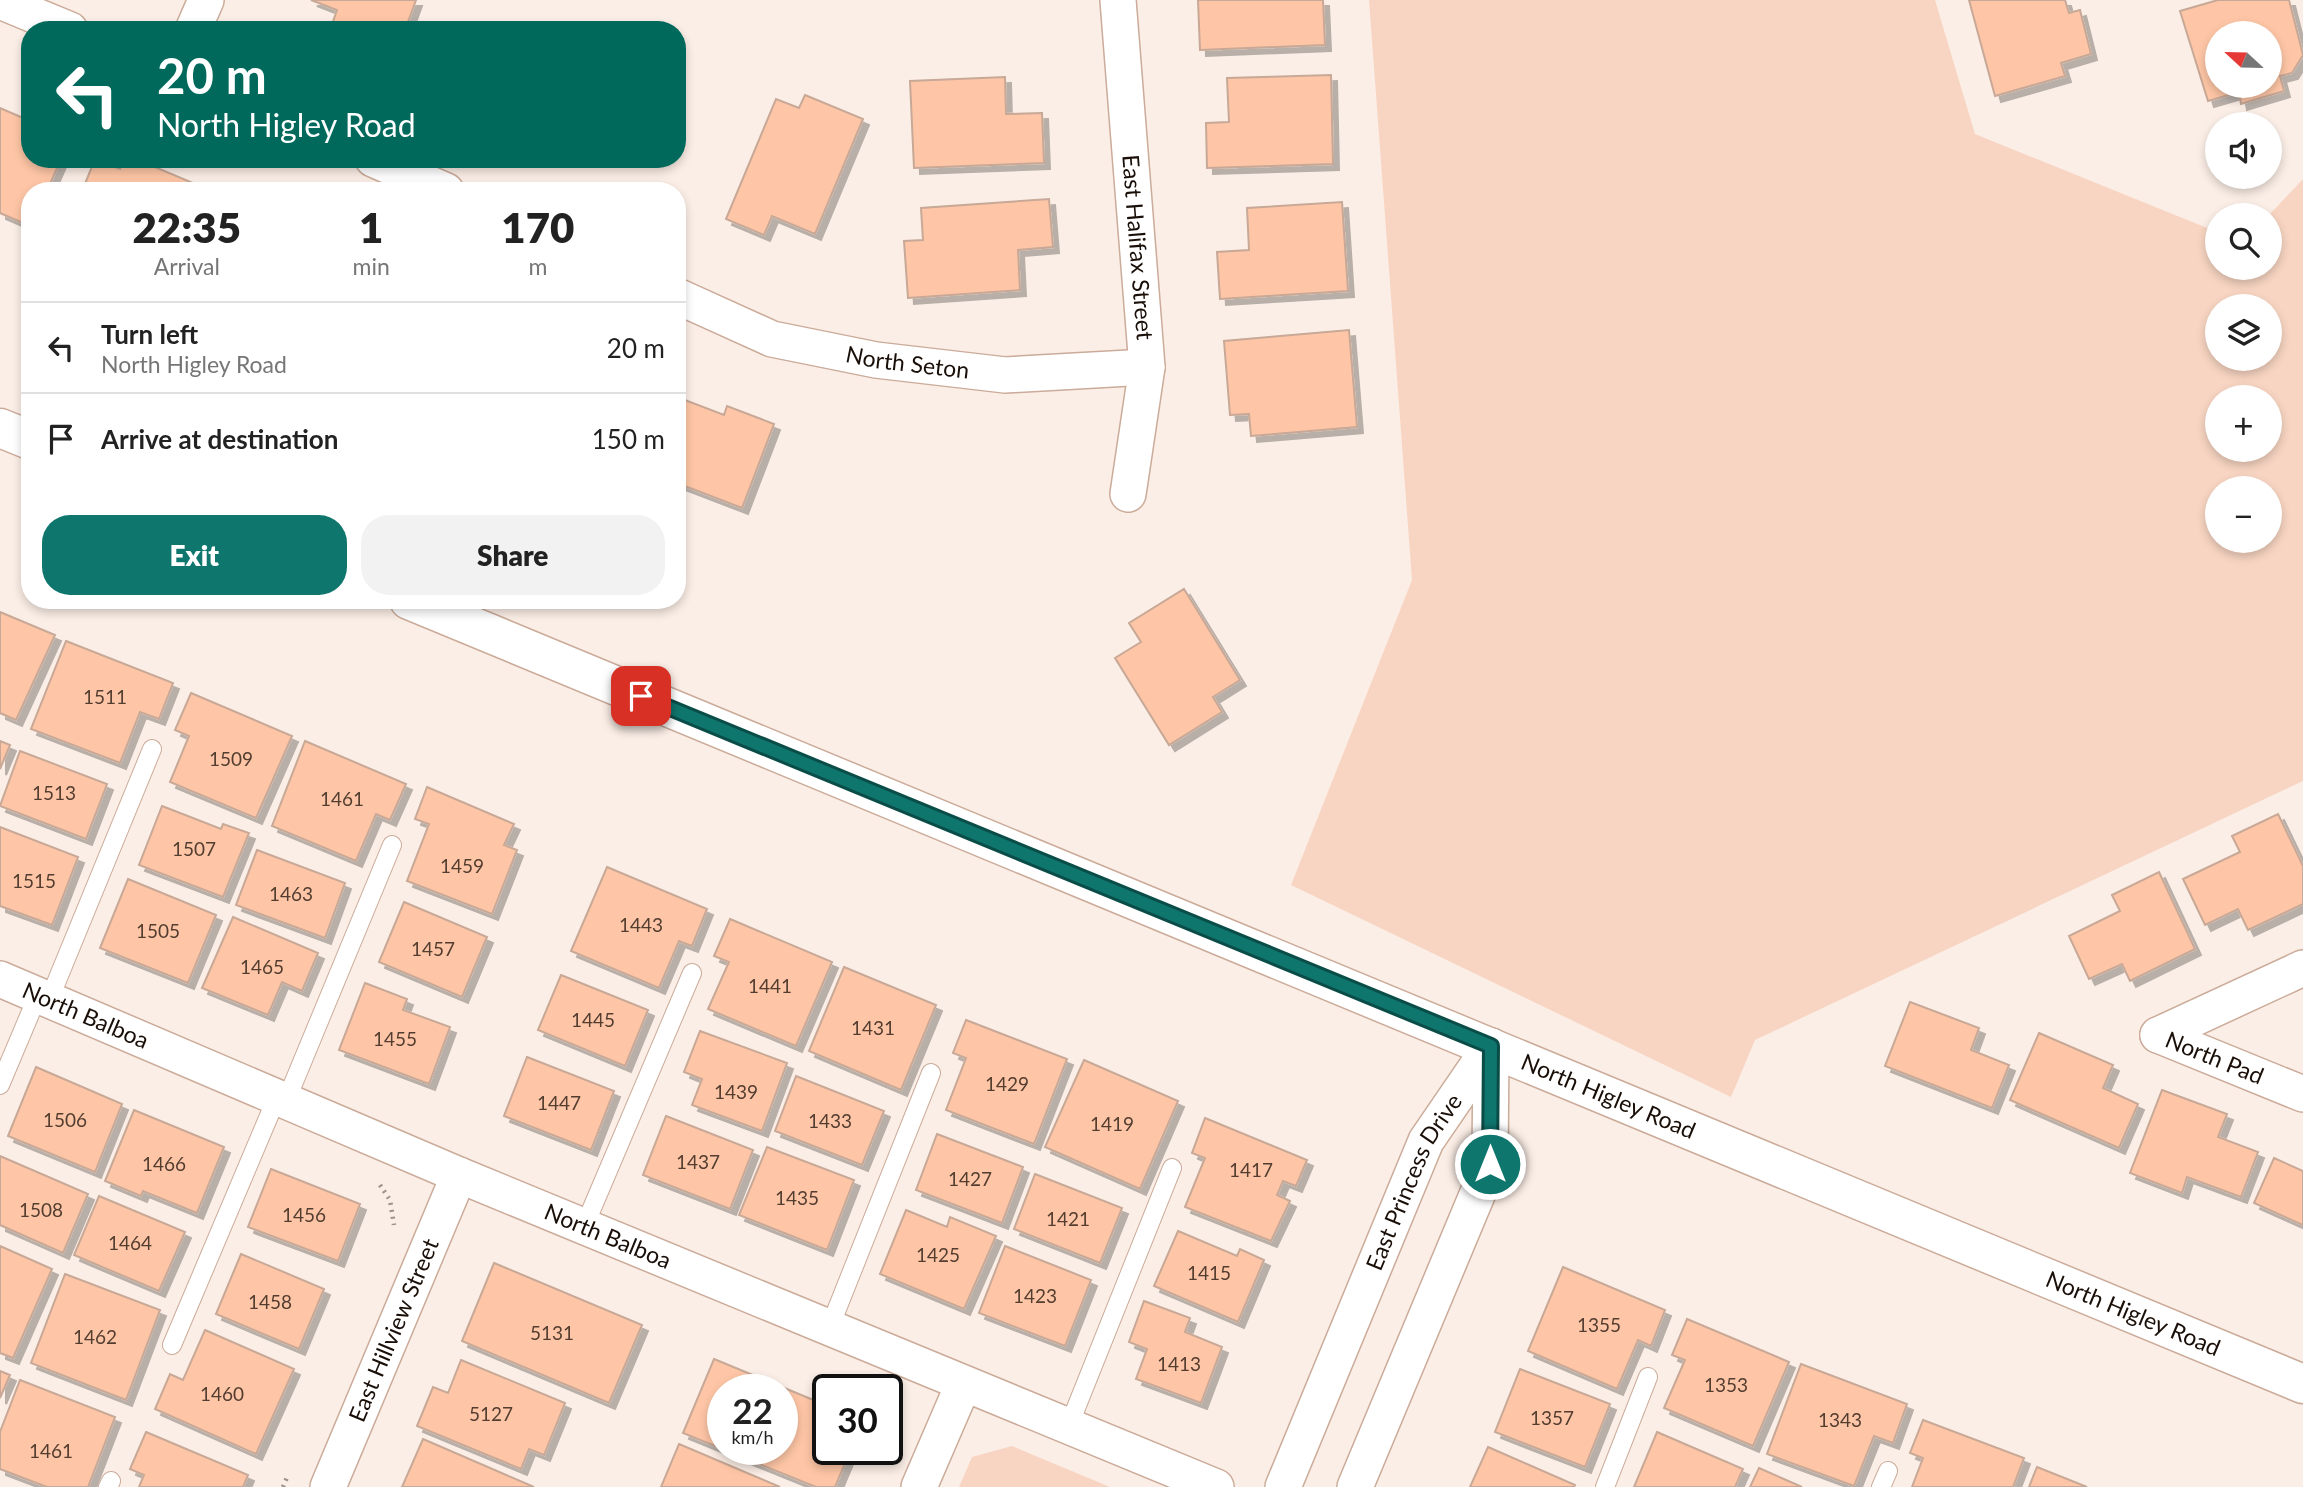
<!DOCTYPE html>
<meta charset="utf-8">
<style>
body{margin:0;font-family:Lato,sans-serif;background:#f2f2f2;color:#222;height:100vh;display:flex;flex-direction:column;font-size:26px;white-space:nowrap}
*{box-sizing:border-box;margin:0}
p{font-size:23px;color:#767676}
.icon{flex:none;width:38px;height:38px;fill:none;stroke:currentColor;stroke-width:2;stroke-linecap:round;stroke-linejoin:round}
.map{position:relative;flex:1;overflow:hidden}
.drawer{position:absolute;left:21px;top:182px;width:665px;height:427px;display:flex;flex-direction:column;background:#fff;border-radius:28px;box-shadow:0 4px 10px #0003}
.drawer>*{flex:none}
.guide{position:absolute;left:21px;top:21px;width:665px;height:147px;border-radius:28px;box-shadow:0 4px 10px #0003;background:#00695c;color:#fff;overflow:hidden}
.needle{width:46px;rotate:292deg}
.controls{position:absolute;left:2205px;top:21px;display:grid;gap:14px}
.controls a{display:grid;place-items:center;width:77px;height:77px;border-radius:50%;background:#fff;box-shadow:0 4px 10px #0003;font-size:35px}
.speed{position:absolute;left:707px;top:1374px;display:flex;gap:14px;font-size:35px;font-weight:700;text-align:center}
.speed>*{display:grid;place-content:center;width:91px;height:91px;border-radius:50%;background:#fff;box-shadow:0 4px 10px #0003;line-height:1}
.speed small{font-size:18px;font-weight:400}
.speed .limit{border:4px solid #111;border-radius:10px;background:#fff;color:#111}
.pin{position:absolute;display:grid;place-items:center;width:60px;height:60px;color:#fff;margin:-30px;border-radius:14px;box-shadow:0 4px 10px #0006}
.me{position:absolute;width:77px;margin:-38px;rotate:0deg;stroke-linejoin:round;filter:drop-shadow(0 0 5px #0008)}
.turn{display:flex;align-items:center;gap:24px;height:147px;padding:0 21px;font-size:32px}
.turn .icon{width:91px;height:91px;stroke-width:2.5}
.turn b{display:block;font-size:49px;line-height:60px}
.eta{display:flex;justify-content:space-evenly;align-items:center;height:119px;text-align:center}
.eta b{font-size:42px;font-weight:800;line-height:49px}
.primary-button{display:flex;gap:14px;margin-top:auto;padding:14px 21px}
.primary-button a{flex:1;height:80px;border-radius:28px;background:#0f766e;color:#fff;font-size:28px;font-weight:800;line-height:80px;text-align:center}
.primary-button a+a{background:#f2f2f2;color:#222}
ul{padding:0;list-style:none}
li{display:flex;align-items:center;gap:21px;height:91px;padding:0 21px;border-top:2px solid #e0e0e0}
li div{flex:1}
li b{display:block;font-size:26px}
li em{font-style:normal}
.map>svg:first-child{display:block}
.green{fill:#f8d5c2;fill-rule:evenodd}
.building{fill:#fec6a6;stroke:#c8a896;stroke-width:2;fill-rule:evenodd;filter:url(#shadow)}
.lines{fill:none;stroke-linecap:round;stroke-linejoin:round}
.service-casing{stroke:#cbab99;stroke-width:20}
.minor-casing{stroke:#cbab99;stroke-width:38}
.secondary-casing{stroke:#cbab99;stroke-width:41}
.path{stroke:#9e928a;stroke-width:4.5;stroke-dasharray:2 5;stroke-linecap:butt}
.service{stroke:#fff;stroke-width:18}
.minor{stroke:#fff;stroke-width:35}
.secondary{stroke:#fff;stroke-width:38}
.route-casing{stroke:#0a4d48;stroke-width:18}
.route{stroke:#0f766e;stroke-width:12}
.labels{text-anchor:middle;stroke-width:5;stroke-linejoin:round;paint-order:stroke}
.number-label{font-size:19px;fill:#533d30}
.street-label{font-size:23px;fill:#1a0f08;stroke:#fff}
</style>
<div class="map">
<svg width="2303" height="1487" viewBox="0 0 2303 1487">
<defs>
<filter id="shadow"><feDropShadow dx="6" dy="6" stdDeviation="0" flood-color="#0004"/></filter>
</defs>
<rect width="100%" height="100%" fill="#fbeee6"/>
<path class="green" d="M 1369,0 L 1935,0 L 1975,134 L 2217,232 L 2217,268 L 2270,268 L 2269,215 L 2303,179 L 2303,781 L 1755,1040 L 1731,1097 L 1291,885 L 1412,580 ZM 2217,306 L 2270,306 L 2270,359 L 2217,359 ZM 2217,397 L 2270,397 L 2270,450 L 2217,450 ZM 2217,488 L 2270,488 L 2270,541 L 2217,541 Z
M 1012,1446 L 1110,1487 L 959,1487 L 972,1457 Z"/>
<path class="building" d="M 311,0 L 416,0 L 405,30 L 330,30 L 337,10 Z
M 1198,0 L 1323,0 L 1325,45 L 1200,50 Z
M 1969,0 L 2065,0 L 2069,13 L 2080,10 L 2091,54 L 2061,63 L 2065,76 L 1995,96 Z
M 2218,0 L 2289,0 L 2303,55 L 2292,73 L 2280,76 L 2284,91 L 2241,104 L 2239,92 L 2208,101 L 2180,11 ZM 2217,33 L 2270,33 L 2270,86 L 2217,86 Z
M 1331,75 L 1333,164 L 1207,168 L 1206,123 L 1229,122 L 1227,78 Z
M 1005,77 L 1006,114 L 1042,113 L 1044,163 L 914,168 L 910,81 Z
M 805,95 L 863,119 L 815,234 L 772,216 L 764,235 L 726,219 L 776,99 L 799,108 Z
M 0,108 L 30,121 L 30,159 L 61,159 L 47,191 L 30,191 L 30,226 L 0,213 Z
M 95,159 L 120,169 L 124,159 L 136,159 L 193,183 L 190,191 L 82,191 Z
M 1049,199 L 1053,247 L 1018,250 L 1020,290 L 908,298 L 904,241 L 923,240 L 921,208 Z
M 1342,202 L 1348,291 L 1220,299 L 1217,252 L 1249,250 L 1247,208 Z
M 1349,330 L 1357,427 L 1251,436 L 1249,414 L 1230,415 L 1224,341 Z
M 677,397 L 724,415 L 727,406 L 774,424 L 742,508 L 677,483 Z
M 1184,589 L 1240,680 L 1213,697 L 1222,712 L 1169,745 L 1115,658 L 1141,642 L 1129,623 Z
M 0,612 L 55,635 L 16,720 L 0,713 Z
M 66,641 L 173,683 L 159,719 L 140,712 L 120,763 L 31,729 Z
M 191,693 L 292,736 L 256,818 L 170,782 L 189,736 L 175,730 Z
M 0,741 L 10,745 L 0,769 Z
M 305,741 L 406,784 L 390,820 L 376,814 L 356,861 L 272,826 Z
M 20,751 L 107,784 L 86,839 L 0,806 Z
M 427,787 L 514,824 L 504,845 L 517,850 L 492,914 L 407,881 L 429,824 L 415,819 Z
M 162,806 L 221,829 L 223,824 L 249,833 L 223,897 L 139,865 Z
M 2278,814 L 2303,866 L 2303,904 L 2248,930 L 2238,909 L 2205,925 L 2183,879 L 2240,852 L 2232,836 Z
M 0,827 L 78,857 L 52,925 L 0,906 Z
M 257,850 L 345,883 L 325,938 L 236,905 Z
M 607,867 L 707,909 L 692,946 L 679,941 L 659,988 L 571,951 Z
M 2159,872 L 2195,949 L 2130,981 L 2122,964 L 2089,979 L 2069,936 L 2120,911 L 2112,895 Z
M 128,879 L 216,915 L 188,983 L 100,948 Z
M 404,902 L 487,937 L 462,997 L 379,962 Z
M 233,917 L 318,953 L 302,991 L 282,982 L 268,1015 L 202,988 Z
M 730,919 L 832,962 L 796,1046 L 708,1009 L 729,962 L 714,956 Z
M 844,967 L 936,1005 L 901,1090 L 809,1051 Z
M 561,975 L 648,1010 L 625,1066 L 538,1030 Z
M 365,983 L 407,999 L 403,1010 L 450,1027 L 429,1084 L 339,1050 Z
M 1910,1002 L 1979,1028 L 1971,1050 L 2009,1065 L 1992,1108 L 1885,1066 Z
M 966,1020 L 1067,1059 L 1034,1144 L 946,1110 L 966,1058 L 953,1053 Z
M 700,1031 L 787,1063 L 762,1131 L 692,1105 L 702,1079 L 684,1072 Z
M 2039,1033 L 2113,1065 L 2103,1088 L 2138,1104 L 2119,1148 L 2010,1100 Z
M 527,1057 L 614,1091 L 591,1150 L 504,1116 Z
M 1084,1060 L 1178,1101 L 1140,1189 L 1045,1147 Z
M 36,1067 L 122,1104 L 95,1172 L 8,1136 Z
M 796,1076 L 884,1111 L 862,1165 L 775,1131 Z
M 2162,1090 L 2227,1114 L 2218,1137 L 2258,1152 L 2241,1197 L 2187,1177 L 2182,1193 L 2130,1173 Z
M 134,1110 L 224,1147 L 197,1213 L 143,1191 L 141,1196 L 105,1181 Z
M 666,1116 L 753,1150 L 730,1209 L 643,1175 Z
M 1205,1118 L 1307,1160 L 1296,1186 L 1283,1181 L 1277,1195 L 1290,1201 L 1271,1241 L 1185,1207 L 1205,1158 L 1192,1153 Z
M 937,1134 L 1023,1167 L 1002,1223 L 916,1190 Z
M 767,1147 L 854,1180 L 827,1250 L 739,1215 Z
M 0,1156 L 88,1194 L 63,1253 L 0,1225 Z
M 2274,1158 L 2303,1171 L 2303,1225 L 2254,1203 Z
M 271,1169 L 360,1204 L 338,1261 L 248,1227 Z
M 1035,1174 L 1122,1208 L 1100,1263 L 1014,1229 Z
M 99,1196 L 185,1232 L 159,1291 L 74,1255 Z
M 906,1210 L 947,1227 L 950,1217 L 996,1236 L 964,1309 L 880,1274 Z
M 1178,1231 L 1237,1256 L 1240,1249 L 1264,1260 L 1238,1322 L 1154,1286 Z
M 0,1246 L 52,1269 L 13,1358 L 0,1353 Z
M 1005,1246 L 1091,1280 L 1065,1346 L 979,1313 Z
M 241,1254 L 324,1289 L 299,1349 L 216,1314 Z
M 494,1263 L 642,1325 L 609,1403 L 462,1341 Z
M 1563,1267 L 1665,1310 L 1651,1346 L 1638,1340 L 1617,1389 L 1528,1351 Z
M 65,1274 L 160,1310 L 126,1400 L 31,1363 Z
M 1144,1301 L 1190,1318 L 1185,1332 L 1222,1347 L 1201,1403 L 1136,1379 L 1147,1349 L 1129,1342 Z
M 1687,1319 L 1789,1362 L 1753,1446 L 1664,1408 L 1685,1360 L 1672,1355 Z
M 205,1330 L 294,1369 L 256,1454 L 155,1409 L 170,1374 L 183,1380 Z
M 714,1359 L 828,1406 L 828,1449 L 851,1449 L 835,1487 L 816,1487 L 683,1433 ZM 723,1390 L 782,1390 L 782,1449 L 723,1449 Z
M 461,1360 L 565,1403 L 544,1455 L 529,1449 L 521,1469 L 417,1426 L 433,1387 L 448,1393 Z
M 1801,1364 L 1907,1404 L 1893,1443 L 1874,1436 L 1854,1486 L 1767,1454 Z
M 1520,1369 L 1610,1404 L 1585,1467 L 1495,1432 Z
M 0,1371 L 10,1375 L 0,1398 Z
M 20,1380 L 115,1417 L 88,1487 L 47,1487 L 0,1469 L 0,1432 Z
M 1923,1420 L 2024,1458 L 2013,1487 L 1912,1487 L 1923,1458 L 1910,1453 Z
M 146,1432 L 248,1475 L 243,1487 L 139,1487 L 144,1475 L 130,1469 Z
M 1657,1432 L 1743,1469 L 1735,1487 L 1634,1487 Z
M 423,1439 L 534,1487 L 402,1487 Z
M 679,1444 L 780,1487 L 661,1487 Z
M 1488,1447 L 1575,1485 L 1574,1487 L 1470,1487 Z
M 2037,1467 L 2087,1487 L 2029,1487 Z
M 1759,1468 L 1802,1487 L 1750,1487 Z"/>
<g class="lines">
<defs>
<path id="service" d="M 49,1000 L 152,749
M 0,1085 L 38,995
M 286,1101 L 392,845
M 584,1227 L 692,973
M 829,1329 L 931,1073
M 172,1345 L 277,1097
M 1068,1428 L 1172,1168
M 108,1487 L 111,1481
M 1605,1487 L 1648,1377
M 1881,1487 L 1888,1471"/>
<g id="minor">
<path id="s1" d="M 1118,0 L 1147,367 L 1128,494"/>
<path d="M 0,1 L 70,30"/>
<path d="M 193,30 L 206,0"/>
<path d="M 373,159 L 446,191"/>
<path id="s2" d="M 677,296 L 772,339 L 876,360 L 1005,375 L 1147,367"/>
<path id="s3" d="M 0,979 L 459,1175 L 1216,1487"/>
<path d="M 2158,1035 L 2303,968"/>
<path id="s4" d="M 2158,1035 L 2303,1094"/>
<path id="s5" d="M 328,1487 L 459,1175"/>
<path d="M 919,1487 L 963,1385"/>
<path id="s6" d="M 1283,1487 L 1426,1141 L 1491,1046"/>
<path d="M 1355,1487 L 1490,1164 L 1491,1046"/>
</g>
<g id="secondary">
<path d="M 0,428 L 30,440"/>
<path id="s7" d="M 409,600 L 2303,1384"/>
</g>
</defs>
<use href="#service" class="service-casing"/>
<use href="#minor" class="minor-casing"/>
<use href="#secondary" class="secondary-casing"/>
<path class="path" d="M 380,1185 L 390,1200 L 394,1225
M 283,1487 L 288,1475"/>
<use href="#service" class="service"/>
<use href="#minor" class="minor"/>
<use href="#secondary" class="secondary"/>
</g>
<g class="lines">
<defs>
<path id="route" d="M 641,696 L 1491,1046 L 1490,1164"/>
</defs>
<use href="#route" class="route-casing"/>
<use href="#route" class="route"/>
</g>
<g class="labels">
<g class="number-label">
<text x="105" y="704">1511</text>
<text x="231" y="766">1509</text>
<text x="54" y="800">1513</text>
<text x="342" y="806">1461</text>
<text x="194" y="856">1507</text>
<text x="462" y="873">1459</text>
<text x="34" y="888">1515</text>
<text x="291" y="901">1463</text>
<text x="641" y="932">1443</text>
<text x="158" y="938">1505</text>
<text x="433" y="956">1457</text>
<text x="262" y="974">1465</text>
<text x="770" y="993">1441</text>
<text x="593" y="1027">1445</text>
<text x="873" y="1035">1431</text>
<text x="395" y="1046">1455</text>
<text x="1007" y="1091">1429</text>
<text x="736" y="1099">1439</text>
<text x="559" y="1110">1447</text>
<text x="65" y="1127">1506</text>
<text x="830" y="1128">1433</text>
<text x="1112" y="1131">1419</text>
<text x="698" y="1169">1437</text>
<text x="164" y="1171">1466</text>
<text x="1251" y="1177">1417</text>
<text x="970" y="1186">1427</text>
<text x="797" y="1205">1435</text>
<text x="41" y="1217">1508</text>
<text x="304" y="1222">1456</text>
<text x="1068" y="1226">1421</text>
<text x="130" y="1250">1464</text>
<text x="938" y="1262">1425</text>
<text x="1209" y="1280">1415</text>
<text x="1035" y="1303">1423</text>
<text x="270" y="1309">1458</text>
<text x="1599" y="1332">1355</text>
<text x="552" y="1340">5131</text>
<text x="95" y="1344">1462</text>
<text x="1179" y="1371">1413</text>
<text x="1726" y="1392">1353</text>
<text x="222" y="1401">1460</text>
<text x="491" y="1421">5127</text>
<text x="1552" y="1425">1357</text>
<text x="1840" y="1427">1343</text>
<text x="51" y="1458">1461</text>
</g>
<g class="street-label">
<text dy="8" stroke="none"><textPath href="#s1" startOffset="248">East Halifax Street</textPath></text>
<text dy="8" stroke="none"><textPath href="#s2" startOffset="242">North Seton</textPath></text>
<text dy="8" stroke="none"><textPath href="#s3" startOffset="93">North Balboa</textPath></text>
<text dy="8" stroke="none"><textPath href="#s4" startOffset="61">North Pad</textPath></text>
<text dy="8" stroke="none"><textPath href="#s7" startOffset="1298">North Higley Road</textPath></text>
<text dy="8" stroke="none"><textPath href="#s6" startOffset="332">East Princess Drive</textPath></text>
<text dy="8" stroke="none"><textPath href="#s3" startOffset="660">North Balboa</textPath></text>
<text dy="8" stroke="none"><textPath href="#s7" startOffset="1866">North Higley Road</textPath></text>
<text dy="8" stroke="none"><textPath href="#s5" startOffset="170">East Hillview Street</textPath></text>
</g>
</g>
</svg>
<div class="controls">
<a><svg class="needle" viewBox="-14 -14 28 28"><path d="M0-13l5 13h-10z" fill="#e53935"/><path d="M0 13l5-13h-10z" fill="#767676"/></svg></a>
<a><svg class="icon" aria-label="sound" viewBox="0 0 24 24"><path d="M4 9h4l5-4v14l-5-4H4zM17 9q2 3 0 6"/></svg></a>
<a><svg class="icon" aria-label="search" viewBox="0 0 24 24"><circle cx="10" cy="10" r="6"/><path d="M15 15l6 6"/></svg></a>
<a><svg class="icon" aria-label="layers" viewBox="0 0 24 24"><path d="M12 4l9 5-9 5-9-5zM3 14l9 5 9-5"/></svg></a>
<a>+</a>
<a>−</a>
</div>
<div class="speed"><div>22<small>km/h</small></div><div class="limit">30</div></div>
<div class="pin" style="left:641px;top:696px;background:#d93025"><svg class="icon" aria-label="arrive" viewBox="0 0 24 24"><path d="M6 21V4h12l-3 4 3 4H6"/></svg></div>
<svg class="me" style="left:1490px;top:1164px" viewBox="-20 -20 40 40"><circle r="17" fill="#0f766e" stroke="#fff" stroke-width="3"/><path d="M0-11L8 9 0 5-8 9z" fill="#fff"/></svg>
<div class="guide">
<div class="turn"><svg class="icon" aria-label="left" viewBox="0 0 24 24"><path d="M17 20v-9H6M10 6l-5 5 5 5"/></svg><div><b>20 m</b>North Higley Road</div></div>
</div>
<section class="drawer">
<div class="eta">
<div><b>22:35</b><p>Arrival</p></div>
<div><b>1</b><p>min</p></div>
<div><b>170</b><p>m</p></div>
</div>
<ul>
<li><svg class="icon" aria-label="left" viewBox="0 0 24 24"><path d="M17 20v-9H6M10 6l-5 5 5 5"/></svg><div><b>Turn left</b><p>North Higley Road</p></div><em>20 m</em></li>
<li><svg class="icon" aria-label="arrive" viewBox="0 0 24 24"><path d="M6 21V4h12l-3 4 3 4H6"/></svg><div><b>Arrive at destination</b></div><em>150 m</em></li>
</ul>
<div class="primary-button"><a>Exit</a><a>Share</a></div>
</section>
</div>
